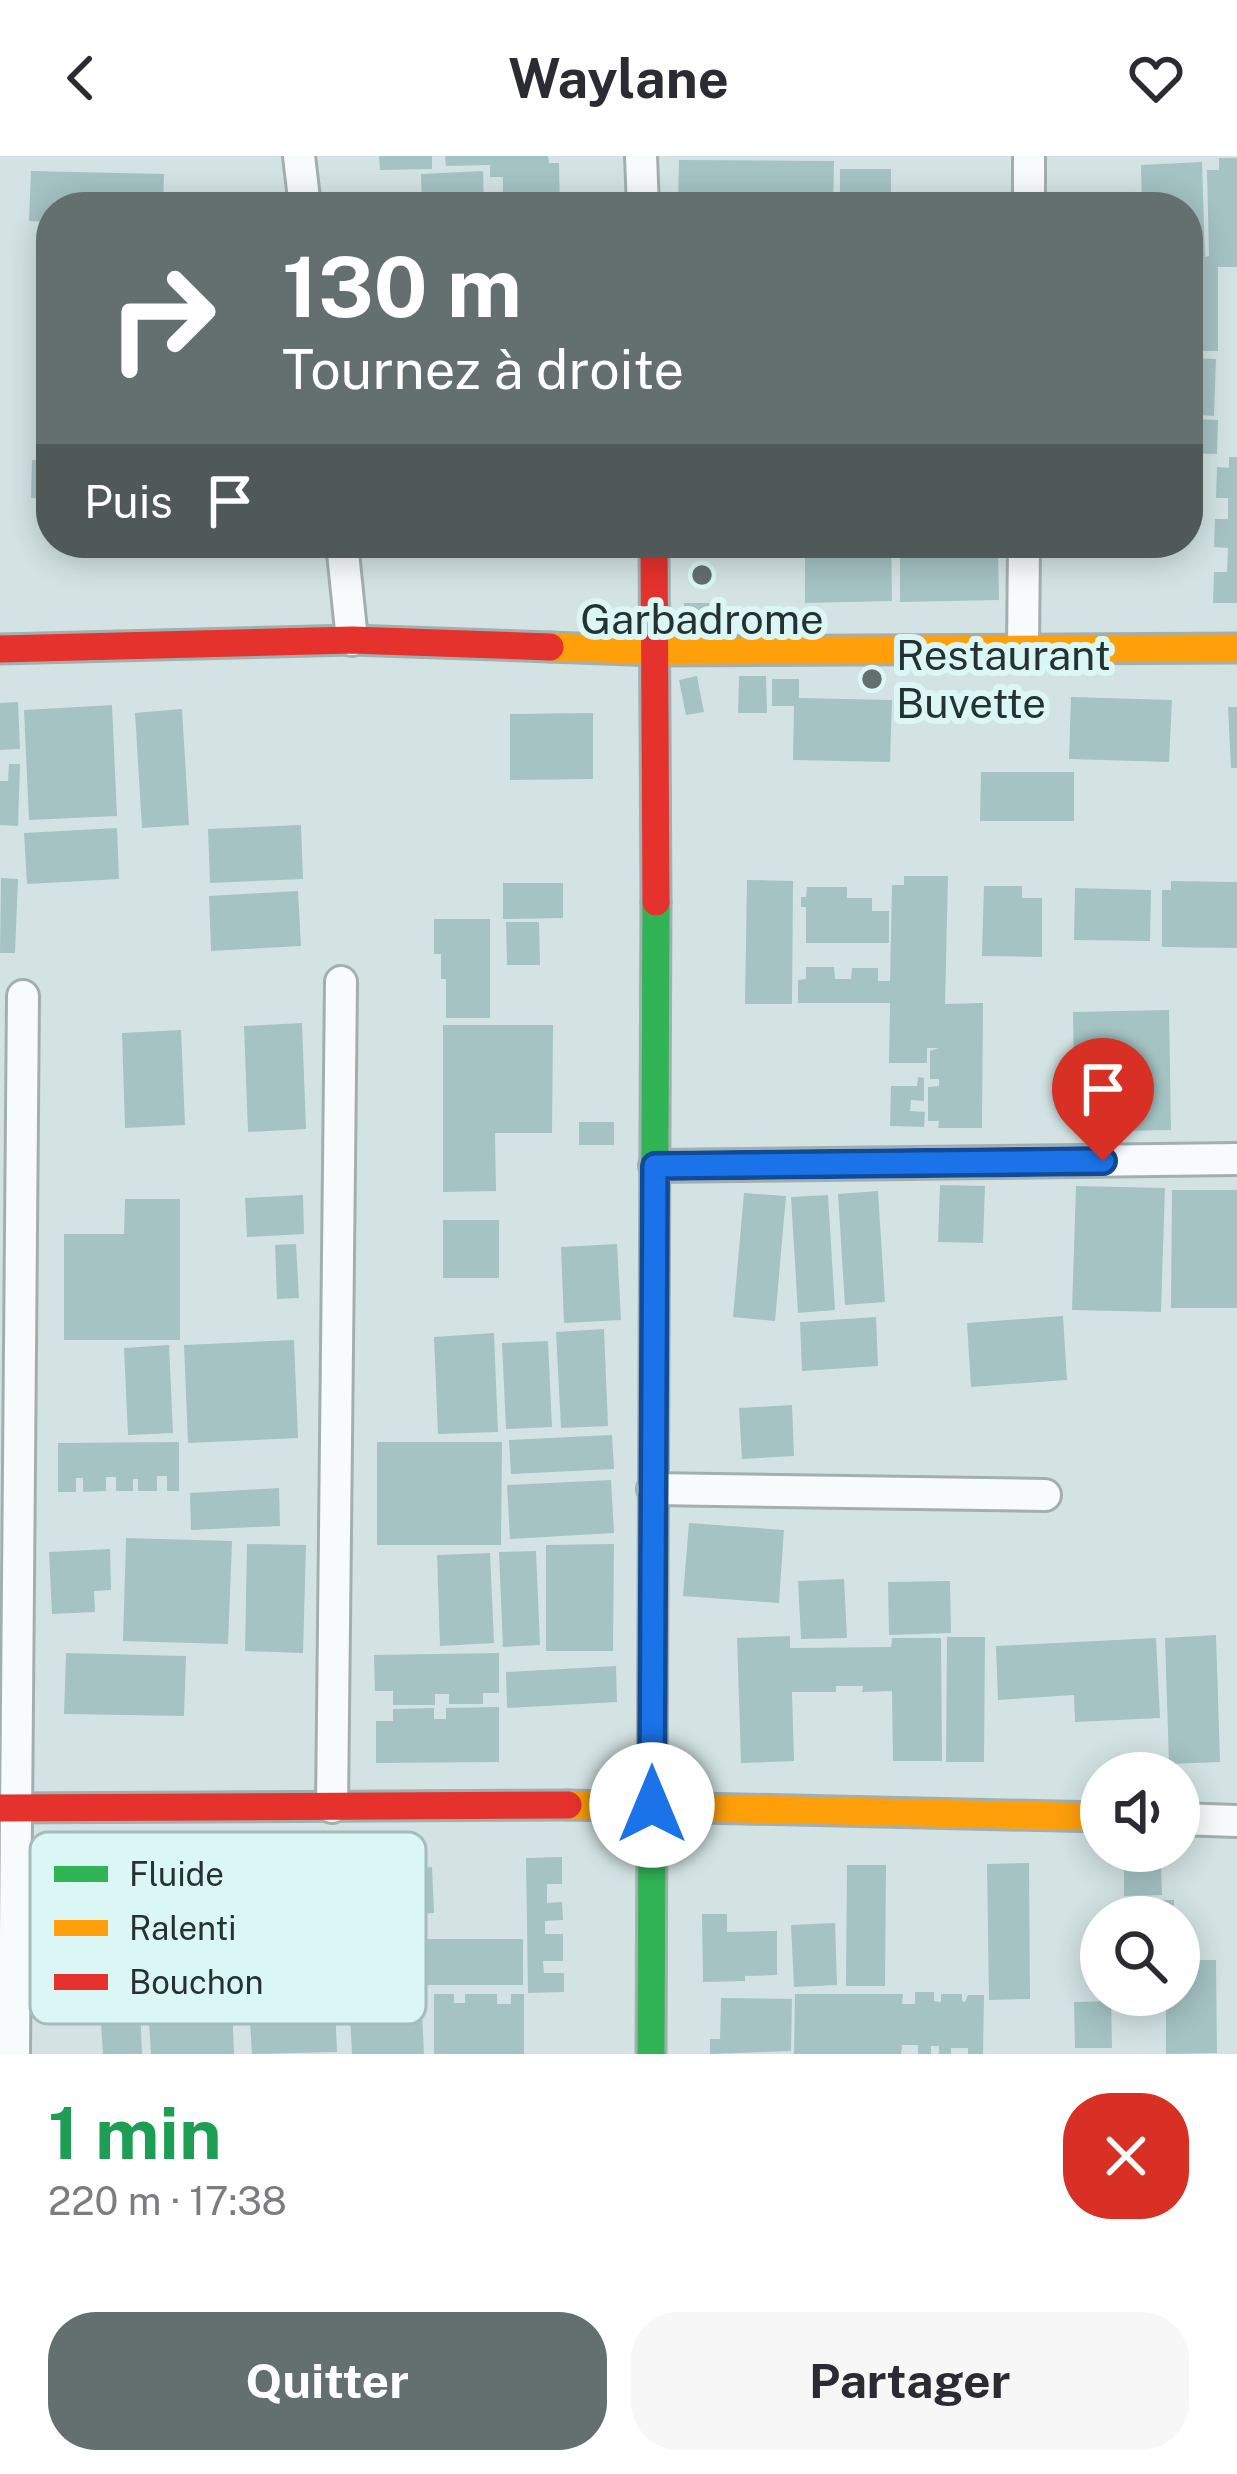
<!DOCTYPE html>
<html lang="fr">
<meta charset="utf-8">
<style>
body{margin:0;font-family:"Public Sans",sans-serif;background:#f7f7f7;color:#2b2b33;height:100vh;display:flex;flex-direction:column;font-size:45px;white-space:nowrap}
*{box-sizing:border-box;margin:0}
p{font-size:39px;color:#7c7c81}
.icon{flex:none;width:66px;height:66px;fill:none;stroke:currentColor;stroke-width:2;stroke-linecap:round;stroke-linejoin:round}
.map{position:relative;height:1898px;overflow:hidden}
.sheet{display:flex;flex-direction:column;background:#fff;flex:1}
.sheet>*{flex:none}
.banner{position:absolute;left:36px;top:36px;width:1167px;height:366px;border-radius:48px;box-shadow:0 6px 30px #0003;background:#63706f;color:#fff;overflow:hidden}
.fabs{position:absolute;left:1080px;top:1596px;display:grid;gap:24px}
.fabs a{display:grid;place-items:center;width:120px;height:120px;border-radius:50%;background:#fff;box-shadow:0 6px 30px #0003;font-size:60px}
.pin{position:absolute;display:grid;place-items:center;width:102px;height:102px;color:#fff;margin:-123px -51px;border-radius:50% 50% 50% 0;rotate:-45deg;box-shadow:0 0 12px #0007}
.pin .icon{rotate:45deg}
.me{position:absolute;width:132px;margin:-66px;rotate:0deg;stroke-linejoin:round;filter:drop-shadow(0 0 9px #0008)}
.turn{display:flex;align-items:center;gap:42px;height:252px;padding:0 48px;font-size:54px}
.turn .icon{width:156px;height:156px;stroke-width:2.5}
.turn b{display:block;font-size:84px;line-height:102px}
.then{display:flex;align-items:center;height:114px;padding:0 48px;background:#0003;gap:24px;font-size:45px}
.round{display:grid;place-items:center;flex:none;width:126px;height:126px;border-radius:48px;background:#f7f7f7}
.head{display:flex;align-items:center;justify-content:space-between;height:204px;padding:0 48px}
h1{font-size:72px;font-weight:700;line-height:90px;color:#1e9e55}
.button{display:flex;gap:24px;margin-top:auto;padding:24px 48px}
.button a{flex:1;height:138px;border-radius:48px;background:#63706f;color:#fff;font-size:48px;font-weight:700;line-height:138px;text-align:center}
.button a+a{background:#f7f7f7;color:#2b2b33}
header{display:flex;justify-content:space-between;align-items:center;height:156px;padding:0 48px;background:#fff;font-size:54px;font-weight:700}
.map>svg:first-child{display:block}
.building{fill:#a5c3c3}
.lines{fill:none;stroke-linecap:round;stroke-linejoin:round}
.street-casing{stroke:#a3afaf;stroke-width:36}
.fast-casing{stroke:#a3afaf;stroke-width:33}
.slow-casing{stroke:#a3afaf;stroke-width:33}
.jam-casing{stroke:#a3afaf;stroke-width:33}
.street{stroke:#f8fbfb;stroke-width:30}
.fast{stroke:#30b455;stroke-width:27}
.slow{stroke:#ff9f0a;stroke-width:27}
.jam{stroke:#e5322d;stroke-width:27}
.route-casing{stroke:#114b97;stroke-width:30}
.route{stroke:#1a73e8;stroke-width:21}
.poi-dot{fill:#63706f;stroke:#daf7f6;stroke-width:4.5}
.labels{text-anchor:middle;stroke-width:12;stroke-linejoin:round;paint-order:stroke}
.poi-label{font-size:42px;fill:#263231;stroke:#daf7f6}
.key{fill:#daf7f6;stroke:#a4bcbb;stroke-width:3}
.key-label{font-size:33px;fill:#263231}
</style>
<header><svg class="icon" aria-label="back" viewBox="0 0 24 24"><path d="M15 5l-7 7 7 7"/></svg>Waylane<svg class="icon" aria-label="heart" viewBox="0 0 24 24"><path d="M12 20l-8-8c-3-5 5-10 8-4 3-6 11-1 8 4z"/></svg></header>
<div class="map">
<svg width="1237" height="1898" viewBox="0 0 1237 1898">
<rect width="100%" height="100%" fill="#d3e3e3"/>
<path class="building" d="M 379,0 L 432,0 L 432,13 L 380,14 Z
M 445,0 L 548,0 L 549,7 L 559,7 L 560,51 L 503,51 L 503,21 L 490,21 L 490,9 L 446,10 Z
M 1219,2 L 1237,2 L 1237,111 L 1218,111 L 1218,195 L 1188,195 L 1188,51 L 1142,51 L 1141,9 L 1202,6 L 1205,101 L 1209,100 L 1207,14 L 1219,14 Z
M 679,4 L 834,5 L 833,49 L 678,48 Z
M 840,13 L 891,13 L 891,51 L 840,51 Z
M 31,15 L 164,18 L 163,51 L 51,51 L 51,66 L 29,65 Z
M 483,15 L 484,51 L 422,51 L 421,18 Z
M 1188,202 L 1216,203 L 1214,260 L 1199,259 L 1199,247 L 1194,247 L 1194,259 L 1188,259 Z
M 1188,263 L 1218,264 L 1217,298 L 1188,297 Z
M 1229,301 L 1237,301 L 1237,447 L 1213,447 L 1214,416 L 1227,416 L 1228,392 L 1214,391 L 1215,363 L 1228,363 L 1228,342 L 1216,342 L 1217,311 L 1229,312 Z
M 32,304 L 51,305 L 51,343 L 31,342 Z
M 805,387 L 891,387 L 892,445 L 805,447 Z
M 998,392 L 999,444 L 900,446 L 900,394 Z
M 684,447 L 709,447 L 709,465 L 684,465 Z
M 697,520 L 704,556 L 686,559 L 679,524 Z
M 739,520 L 766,520 L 767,557 L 738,557 Z
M 772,523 L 799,523 L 799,542 L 892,544 L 890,606 L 793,604 L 794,550 L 772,550 Z
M 1071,541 L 1172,544 L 1169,606 L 1069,603 Z
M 18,546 L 20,593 L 0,594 L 0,547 Z
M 112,549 L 117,660 L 29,664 L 24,554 Z
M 1228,551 L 1237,551 L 1237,612 L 1231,612 Z
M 182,553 L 189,669 L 142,672 L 135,557 Z
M 593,557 L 593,623 L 510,624 L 510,558 Z
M 9,608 L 20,608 L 18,670 L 0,669 L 0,625 L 8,625 Z
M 981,616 L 1074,616 L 1074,665 L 980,665 Z
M 301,669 L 303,723 L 210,727 L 208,673 Z
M 117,672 L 119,723 L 27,728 L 24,677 Z
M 904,720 L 948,720 L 945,848 L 983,847 L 982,972 L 938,972 L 939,965 L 928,965 L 928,931 L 939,930 L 939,923 L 930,923 L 930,895 L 939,892 L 927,892 L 927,907 L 889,907 L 890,847 L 798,847 L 798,824 L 806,823 L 806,811 L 834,811 L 835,823 L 851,823 L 852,812 L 878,812 L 878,825 L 890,825 L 892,729 L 904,729 Z
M 1,722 L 18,723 L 15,797 L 0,797 Z
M 747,724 L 793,725 L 792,848 L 745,848 Z
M 1171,725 L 1237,726 L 1237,792 L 1162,791 L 1162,734 L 1171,734 Z
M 503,727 L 563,727 L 563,762 L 503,763 Z
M 984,730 L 1022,730 L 1022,742 L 1042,742 L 1042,801 L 982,800 Z
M 807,731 L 847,731 L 847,742 L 872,742 L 872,755 L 889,755 L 889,787 L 806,787 L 806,751 L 801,751 L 801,741 L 806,741 Z
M 1075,732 L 1151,734 L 1150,785 L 1074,784 Z
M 298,735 L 301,790 L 211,795 L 209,740 Z
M 434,763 L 490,763 L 490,862 L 446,862 L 446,823 L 441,823 L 441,798 L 434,798 Z
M 506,766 L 539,766 L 540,809 L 507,809 Z
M 1169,854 L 1171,974 L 1075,976 L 1073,856 Z
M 302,867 L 306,973 L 248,976 L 244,870 Z
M 443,869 L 553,869 L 552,977 L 495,977 L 496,1035 L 443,1036 Z
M 181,874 L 185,969 L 125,972 L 122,877 Z
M 918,921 L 924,922 L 924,945 L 911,944 L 910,955 L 925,956 L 924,971 L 890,970 L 891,930 L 917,930 Z
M 579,966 L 614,966 L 614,989 L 579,989 Z
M 940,1029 L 985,1030 L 983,1087 L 938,1086 Z
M 1076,1030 L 1165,1032 L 1161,1156 L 1072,1154 Z
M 1172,1034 L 1237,1034 L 1237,1152 L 1171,1152 Z
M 878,1035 L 885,1146 L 845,1149 L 838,1038 Z
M 744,1037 L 786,1040 L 775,1165 L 733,1161 Z
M 303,1039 L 304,1078 L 247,1081 L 245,1042 Z
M 828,1039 L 835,1154 L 798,1157 L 791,1041 Z
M 125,1043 L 180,1043 L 180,1184 L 64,1184 L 64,1078 L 124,1078 Z
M 443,1064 L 499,1064 L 499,1122 L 443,1122 Z
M 296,1088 L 299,1142 L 277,1143 L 275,1089 Z
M 617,1088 L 621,1164 L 564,1167 L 561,1091 Z
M 1063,1160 L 1067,1224 L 971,1231 L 967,1167 Z
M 876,1161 L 878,1210 L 802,1215 L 800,1166 Z
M 604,1173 L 608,1270 L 561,1272 L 556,1176 Z
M 494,1177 L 498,1276 L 438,1278 L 434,1181 Z
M 294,1184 L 298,1282 L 188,1287 L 184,1189 Z
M 548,1185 L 552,1271 L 506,1273 L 502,1187 Z
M 169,1189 L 173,1277 L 128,1279 L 124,1192 Z
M 792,1249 L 794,1300 L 742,1303 L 739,1252 Z
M 612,1279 L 614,1313 L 511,1318 L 509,1284 Z
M 179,1286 L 179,1335 L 167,1335 L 167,1320 L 157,1320 L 157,1335 L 138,1335 L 138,1323 L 133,1323 L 133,1335 L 116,1335 L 116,1321 L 106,1321 L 106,1335 L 83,1336 L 83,1322 L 76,1322 L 76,1336 L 58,1336 L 58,1287 Z
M 377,1286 L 502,1286 L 501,1389 L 377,1389 Z
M 611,1324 L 614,1377 L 510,1383 L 507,1329 Z
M 279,1332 L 280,1370 L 191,1374 L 190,1337 Z
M 689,1367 L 784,1374 L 779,1447 L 683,1440 Z
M 126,1382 L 232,1385 L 228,1488 L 123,1485 Z
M 247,1388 L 306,1389 L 303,1497 L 245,1495 Z
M 614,1388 L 613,1495 L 546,1495 L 546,1389 Z
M 110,1393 L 111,1434 L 94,1435 L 95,1456 L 52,1458 L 49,1396 Z
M 536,1395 L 540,1489 L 503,1491 L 499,1396 Z
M 490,1397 L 494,1487 L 440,1490 L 437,1399 Z
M 844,1423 L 847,1482 L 801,1483 L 798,1425 Z
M 950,1425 L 951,1477 L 889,1479 L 888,1426 Z
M 1216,1479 L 1220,1606 L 1169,1608 L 1165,1482 Z
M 790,1480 L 790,1492 L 891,1491 L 892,1482 L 941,1482 L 942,1605 L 893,1605 L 892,1535 L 862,1536 L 863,1530 L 836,1530 L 836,1536 L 792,1536 L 794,1605 L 741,1607 L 737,1482 Z
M 947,1481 L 985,1481 L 984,1606 L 946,1606 Z
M 1156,1482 L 1160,1562 L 1075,1566 L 1074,1539 L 998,1544 L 996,1490 Z
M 66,1497 L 186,1500 L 184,1560 L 64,1558 Z
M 499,1497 L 499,1537 L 483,1537 L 483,1548 L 449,1548 L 449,1538 L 435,1538 L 435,1549 L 393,1549 L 393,1535 L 375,1535 L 374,1499 Z
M 616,1510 L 617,1546 L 507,1552 L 506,1516 Z
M 499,1551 L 499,1606 L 376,1607 L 376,1565 L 393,1565 L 393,1553 L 434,1552 L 434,1563 L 446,1563 L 446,1552 Z
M 562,1701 L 562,1728 L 547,1728 L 547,1747 L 562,1746 L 563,1764 L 545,1765 L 545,1778 L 563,1778 L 563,1805 L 543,1805 L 544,1817 L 564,1817 L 564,1836 L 528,1837 L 526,1702 Z
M 1029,1707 L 1030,1843 L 989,1844 L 987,1708 Z
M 847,1709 L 886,1709 L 885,1830 L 846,1830 Z
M 1161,1710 L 1162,1739 L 1124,1740 L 1124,1711 Z
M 432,1711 L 434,1757 L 344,1762 L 342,1716 Z
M 1136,1744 L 1174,1744 L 1174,1761 L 1136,1761 Z
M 702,1758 L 727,1758 L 727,1776 L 777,1775 L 777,1819 L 745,1820 L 745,1825 L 703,1826 Z
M 835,1767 L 837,1829 L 794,1831 L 791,1769 Z
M 422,1783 L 523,1783 L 523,1829 L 423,1829 Z
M 1179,1804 L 1216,1804 L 1217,1897 L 1166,1898 L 1166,1839 L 1179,1839 Z
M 915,1836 L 934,1836 L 934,1845 L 941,1846 L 941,1838 L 962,1838 L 962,1845 L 965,1846 L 968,1839 L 984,1839 L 983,1898 L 968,1898 L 968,1892 L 951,1892 L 951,1898 L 939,1898 L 939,1890 L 931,1890 L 931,1898 L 918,1898 L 918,1889 L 902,1889 L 901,1898 L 794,1898 L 795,1838 L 903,1838 L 902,1848 L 915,1848 Z
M 434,1838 L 454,1838 L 454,1847 L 465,1847 L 465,1838 L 497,1838 L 497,1848 L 511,1848 L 511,1838 L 524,1838 L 524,1898 L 434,1898 Z
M 721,1842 L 792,1843 L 791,1895 L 710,1898 L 710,1883 L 720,1883 Z
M 1111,1845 L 1112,1892 L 1075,1892 L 1074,1846 Z
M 232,1846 L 234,1898 L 151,1898 L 148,1850 Z
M 335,1847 L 337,1896 L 252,1898 L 249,1851 Z
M 140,1849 L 142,1898 L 103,1898 L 100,1852 Z
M 422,1854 L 424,1898 L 352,1898 L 350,1858 Z"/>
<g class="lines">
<defs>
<path id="street" d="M 299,0 L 305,51
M 641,0 L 643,51
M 1029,51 L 1029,0
M 342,387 L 352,484
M 1023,493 L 1024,387
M 655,1010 L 1237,1003
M 653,1333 L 1045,1339
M 332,1651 L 341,826
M 1179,1663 L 1237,1665
M 14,1898 L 23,840"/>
<path id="fast" d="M 651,1898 L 656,746"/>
<path id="slow" d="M 550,491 L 657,495 L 1237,492
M 568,1649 L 1101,1661"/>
<path id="jam" d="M 654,387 L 656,746
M 0,493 L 352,484 L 550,491
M 0,1652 L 568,1649"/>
</defs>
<use href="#street" class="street-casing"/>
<use href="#fast" class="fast-casing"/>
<use href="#slow" class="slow-casing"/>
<use href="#jam" class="jam-casing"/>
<use href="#street" class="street"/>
<use href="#fast" class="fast"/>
<use href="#slow" class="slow"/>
<use href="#jam" class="jam"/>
</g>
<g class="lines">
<defs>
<path id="route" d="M 652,1649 L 655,1010 L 1103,1005"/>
</defs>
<use href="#route" class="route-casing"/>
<use href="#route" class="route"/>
</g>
<g class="poi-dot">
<circle cx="702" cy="419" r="12"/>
<circle cx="872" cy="523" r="12"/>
</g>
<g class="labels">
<g class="poi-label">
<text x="702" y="478">Garbadrome</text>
<text x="896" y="514" text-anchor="start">Restaurant<tspan x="896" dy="48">Buvette</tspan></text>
</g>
</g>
<rect x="30" y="1676" width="396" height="192" rx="18" class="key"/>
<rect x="54" y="1710" width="54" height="16" fill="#30b455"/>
<rect x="54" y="1764" width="54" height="16" fill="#ff9f0a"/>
<rect x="54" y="1818" width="54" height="16" fill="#e5322d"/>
<g class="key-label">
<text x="129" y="1730">Fluide</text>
<text x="129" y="1784">Ralenti</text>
<text x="129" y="1838">Bouchon</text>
</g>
</svg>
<div class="fabs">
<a><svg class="icon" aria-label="sound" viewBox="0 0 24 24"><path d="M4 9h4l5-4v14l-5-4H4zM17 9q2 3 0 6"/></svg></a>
<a><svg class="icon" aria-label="search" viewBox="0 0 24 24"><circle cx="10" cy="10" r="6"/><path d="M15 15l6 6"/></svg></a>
</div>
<div class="pin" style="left:1103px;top:1005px;background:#d93025"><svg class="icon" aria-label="arrive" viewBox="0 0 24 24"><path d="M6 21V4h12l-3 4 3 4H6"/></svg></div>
<svg class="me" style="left:652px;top:1649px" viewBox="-20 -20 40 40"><circle r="19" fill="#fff"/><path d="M0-13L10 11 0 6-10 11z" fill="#1a73e8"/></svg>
<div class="banner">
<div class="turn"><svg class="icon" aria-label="right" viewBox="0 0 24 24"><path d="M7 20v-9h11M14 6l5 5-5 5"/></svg><div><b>130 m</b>Tournez à droite</div></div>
<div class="then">Puis<svg class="icon" aria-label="arrive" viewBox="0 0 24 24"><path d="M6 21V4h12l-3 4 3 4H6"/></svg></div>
</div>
</div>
<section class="sheet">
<div class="head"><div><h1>1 min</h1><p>220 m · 17:38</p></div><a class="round" style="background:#d93025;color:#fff"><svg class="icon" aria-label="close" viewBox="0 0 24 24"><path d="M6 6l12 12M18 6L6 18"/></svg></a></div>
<div class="button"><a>Quitter</a><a>Partager</a></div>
</section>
